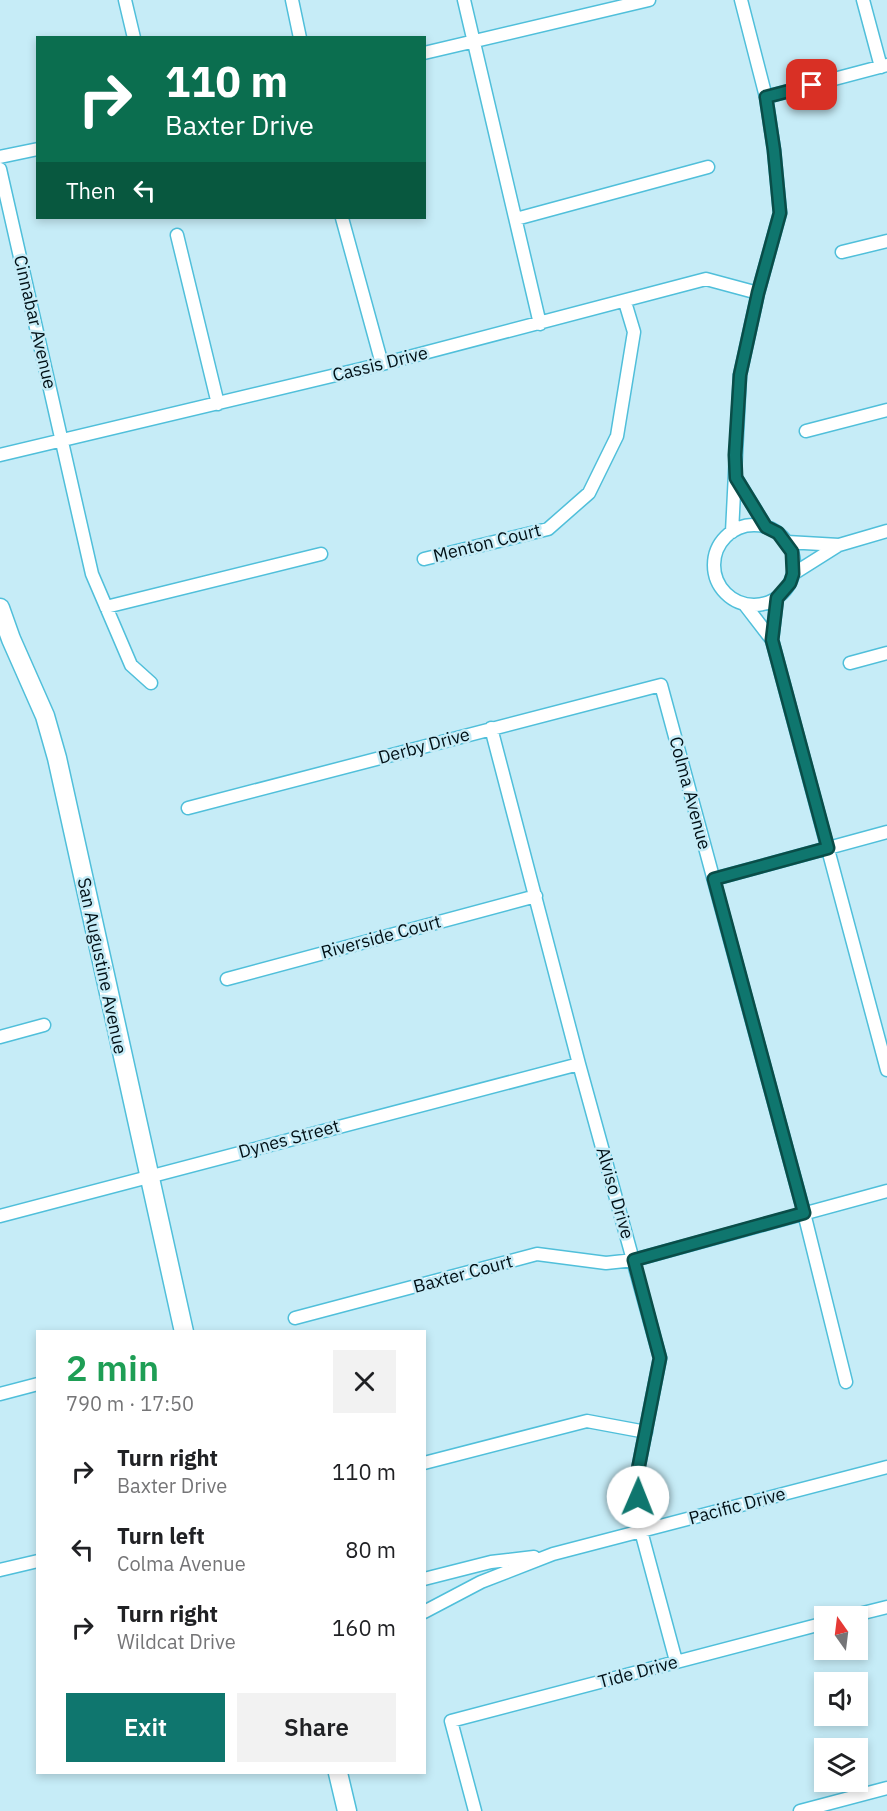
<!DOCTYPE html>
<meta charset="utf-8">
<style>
body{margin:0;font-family:"IBM Plex Sans",sans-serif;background:#f2f2f2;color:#202124;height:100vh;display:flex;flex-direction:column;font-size:22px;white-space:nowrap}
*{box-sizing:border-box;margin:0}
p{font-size:20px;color:#757577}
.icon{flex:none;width:33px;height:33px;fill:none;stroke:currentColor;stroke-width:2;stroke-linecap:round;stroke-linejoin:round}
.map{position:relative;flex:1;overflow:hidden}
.drawer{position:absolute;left:36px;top:1330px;width:390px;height:444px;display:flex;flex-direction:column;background:#fff;border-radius:0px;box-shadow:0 3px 9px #0003}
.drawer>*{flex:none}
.guide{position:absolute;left:36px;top:36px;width:390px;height:183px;border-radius:0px;box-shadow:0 3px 9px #0003;background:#0b6e4f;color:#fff;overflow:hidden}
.needle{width:39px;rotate:346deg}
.controls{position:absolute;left:814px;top:1606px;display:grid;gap:12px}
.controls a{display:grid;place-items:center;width:54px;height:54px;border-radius:0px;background:#fff;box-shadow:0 3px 9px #0003;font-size:30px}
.pin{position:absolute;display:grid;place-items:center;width:51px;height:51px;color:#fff;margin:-26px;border-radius:12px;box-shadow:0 3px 9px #0006}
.me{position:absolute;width:66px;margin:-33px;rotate:1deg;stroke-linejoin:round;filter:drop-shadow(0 0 4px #0008)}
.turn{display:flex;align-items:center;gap:21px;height:126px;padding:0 30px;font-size:27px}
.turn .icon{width:78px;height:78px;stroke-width:2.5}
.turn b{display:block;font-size:42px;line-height:51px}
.then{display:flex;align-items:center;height:57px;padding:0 30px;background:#0003;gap:12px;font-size:22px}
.round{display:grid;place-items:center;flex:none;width:63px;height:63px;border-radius:0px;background:#f2f2f2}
.overview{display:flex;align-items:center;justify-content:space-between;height:102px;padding:0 30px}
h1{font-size:36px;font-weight:600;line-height:45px;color:#1e9e55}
.primary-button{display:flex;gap:12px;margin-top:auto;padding:12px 30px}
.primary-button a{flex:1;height:69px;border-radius:0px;background:#0f766e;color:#fff;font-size:24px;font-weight:600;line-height:69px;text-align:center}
.primary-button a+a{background:#f2f2f2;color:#202124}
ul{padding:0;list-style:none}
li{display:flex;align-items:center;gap:18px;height:78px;padding:0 30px}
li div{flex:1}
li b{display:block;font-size:22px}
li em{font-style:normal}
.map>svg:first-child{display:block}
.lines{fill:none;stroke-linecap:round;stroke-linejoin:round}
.street-casing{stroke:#50bfda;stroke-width:15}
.secondary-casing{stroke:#50bfda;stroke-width:21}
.street{stroke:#fff;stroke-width:12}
.secondary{stroke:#fff;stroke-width:18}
.route-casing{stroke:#0a4d48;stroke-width:15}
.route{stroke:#0f766e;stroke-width:10}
.labels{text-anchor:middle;stroke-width:5;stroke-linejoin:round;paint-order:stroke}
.street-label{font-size:18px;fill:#000f15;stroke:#c6ecf7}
</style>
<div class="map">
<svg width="887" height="1811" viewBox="0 0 887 1811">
<rect width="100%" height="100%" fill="#c6ecf7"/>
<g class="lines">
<defs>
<path id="street" d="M 125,0 L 134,38
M 292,0 L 300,38
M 464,0 L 540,324
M 863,0 L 881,67
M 424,53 L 649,0
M 766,97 L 887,65
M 0,157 L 38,149
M 0,169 L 92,574 L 131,665 L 151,683
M 342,218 L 382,364
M 516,219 L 708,167
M 177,235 L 218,404
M 842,252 L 887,241
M 806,431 L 887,410
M 0,455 L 382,364 L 706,279 L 758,293
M 736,478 L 766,527
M714 565a40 40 0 1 1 80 0a40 40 0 1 1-80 0Z
M 732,532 L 740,375 L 758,293 L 780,213 L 774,150 L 766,97 L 741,0
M 787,542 L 839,545
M 424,559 L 548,529 L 589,493 L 617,436 L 634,332 L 625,302
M 793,574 L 839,545 L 887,531
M 745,605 L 772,640 L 887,1070
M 106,607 L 321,554
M 772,640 L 777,598
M 850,663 L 887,653
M 491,728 L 579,1064 L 660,1358 L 636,1480 L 641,1531 L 676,1661
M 188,808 L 661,685 L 804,1213 L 846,1382
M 714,879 L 887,832
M 227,979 L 536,896
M 0,1037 L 44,1025
M 0,1216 L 579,1064
M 295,1318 L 537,1254 L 606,1263 L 634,1260 L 887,1191
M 0,1394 L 38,1384
M 424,1463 L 587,1421 L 646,1432
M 0,1570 L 38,1561
M 424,1579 L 491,1562 L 534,1557
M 424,1612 L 481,1582 L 553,1554 L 887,1467
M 847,1617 L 887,1607
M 475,1811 L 451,1721 L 825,1623
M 800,1811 L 887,1788"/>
<path id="secondary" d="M 0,608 L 11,639 L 45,716 L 57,758 L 184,1332
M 338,1773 L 347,1811"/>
</defs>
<use href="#street" class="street-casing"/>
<use href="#secondary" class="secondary-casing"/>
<use href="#street" class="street"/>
<use href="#secondary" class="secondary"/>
</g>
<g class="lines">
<defs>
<path id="route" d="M 638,1497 L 636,1480 L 660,1358 L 634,1260 L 804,1213 L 714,879 L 828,848 L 772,640 L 777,598 L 790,583 L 793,574 L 792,552 L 778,533 L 766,527 L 736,478 L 735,455 L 740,375 L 758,293 L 780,213 L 774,150 L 766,97 L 812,85"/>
</defs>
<use href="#route" class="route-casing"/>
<use href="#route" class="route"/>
</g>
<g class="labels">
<g class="street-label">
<text transform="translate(35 322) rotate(77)" y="6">Cinnabar Avenue</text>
<text transform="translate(380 364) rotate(-14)" y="6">Cassis Drive</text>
<text transform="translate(487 543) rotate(-14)" y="6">Menton Court</text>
<text transform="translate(424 746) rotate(-15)" y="6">Derby Drive</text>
<text transform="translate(690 793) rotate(75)" y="6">Colma Avenue</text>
<text transform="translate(381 937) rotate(-15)" y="6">Riverside Court</text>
<text transform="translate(102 966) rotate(78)" y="6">San Augustine Avenue</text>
<text transform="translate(289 1139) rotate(-15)" y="6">Dynes Street</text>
<text transform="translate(615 1193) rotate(74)" y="6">Alviso Drive</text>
<text transform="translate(463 1274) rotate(-15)" y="6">Baxter Court</text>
<text transform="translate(737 1506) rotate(-15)" y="6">Pacific Drive</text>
<text transform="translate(638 1672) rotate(-15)" y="6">Tide Drive</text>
</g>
</g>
</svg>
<div class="controls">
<a><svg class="needle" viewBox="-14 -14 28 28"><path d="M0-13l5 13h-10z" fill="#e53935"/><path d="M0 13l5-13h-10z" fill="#757577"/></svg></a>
<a><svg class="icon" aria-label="sound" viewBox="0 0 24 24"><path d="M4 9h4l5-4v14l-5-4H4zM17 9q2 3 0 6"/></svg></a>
<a><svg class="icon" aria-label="layers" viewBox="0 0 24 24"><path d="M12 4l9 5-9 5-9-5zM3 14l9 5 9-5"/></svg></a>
</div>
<div class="pin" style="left:812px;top:85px;background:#d93025"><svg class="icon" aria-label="arrive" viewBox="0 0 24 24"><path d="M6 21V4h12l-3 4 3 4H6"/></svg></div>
<svg class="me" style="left:638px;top:1497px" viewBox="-20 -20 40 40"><circle r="19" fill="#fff"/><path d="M0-13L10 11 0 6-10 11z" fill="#0f766e"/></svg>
<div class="guide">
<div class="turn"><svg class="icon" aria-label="right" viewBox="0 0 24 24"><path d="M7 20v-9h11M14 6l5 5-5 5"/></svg><div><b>110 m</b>Baxter Drive</div></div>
<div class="then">Then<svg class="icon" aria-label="left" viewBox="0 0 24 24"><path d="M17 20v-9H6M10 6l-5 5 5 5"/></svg></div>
</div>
<section class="drawer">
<div class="overview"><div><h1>2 min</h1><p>790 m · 17:50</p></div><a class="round"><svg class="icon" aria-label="close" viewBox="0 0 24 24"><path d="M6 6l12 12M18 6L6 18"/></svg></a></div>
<ul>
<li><svg class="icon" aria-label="right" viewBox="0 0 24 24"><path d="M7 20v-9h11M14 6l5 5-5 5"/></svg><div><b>Turn right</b><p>Baxter Drive</p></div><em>110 m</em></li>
<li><svg class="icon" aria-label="left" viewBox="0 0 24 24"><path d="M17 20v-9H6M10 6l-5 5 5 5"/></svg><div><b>Turn left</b><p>Colma Avenue</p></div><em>80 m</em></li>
<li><svg class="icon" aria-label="right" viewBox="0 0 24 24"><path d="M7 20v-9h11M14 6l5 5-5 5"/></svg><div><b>Turn right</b><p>Wildcat Drive</p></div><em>160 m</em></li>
</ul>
<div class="primary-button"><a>Exit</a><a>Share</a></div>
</section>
</div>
